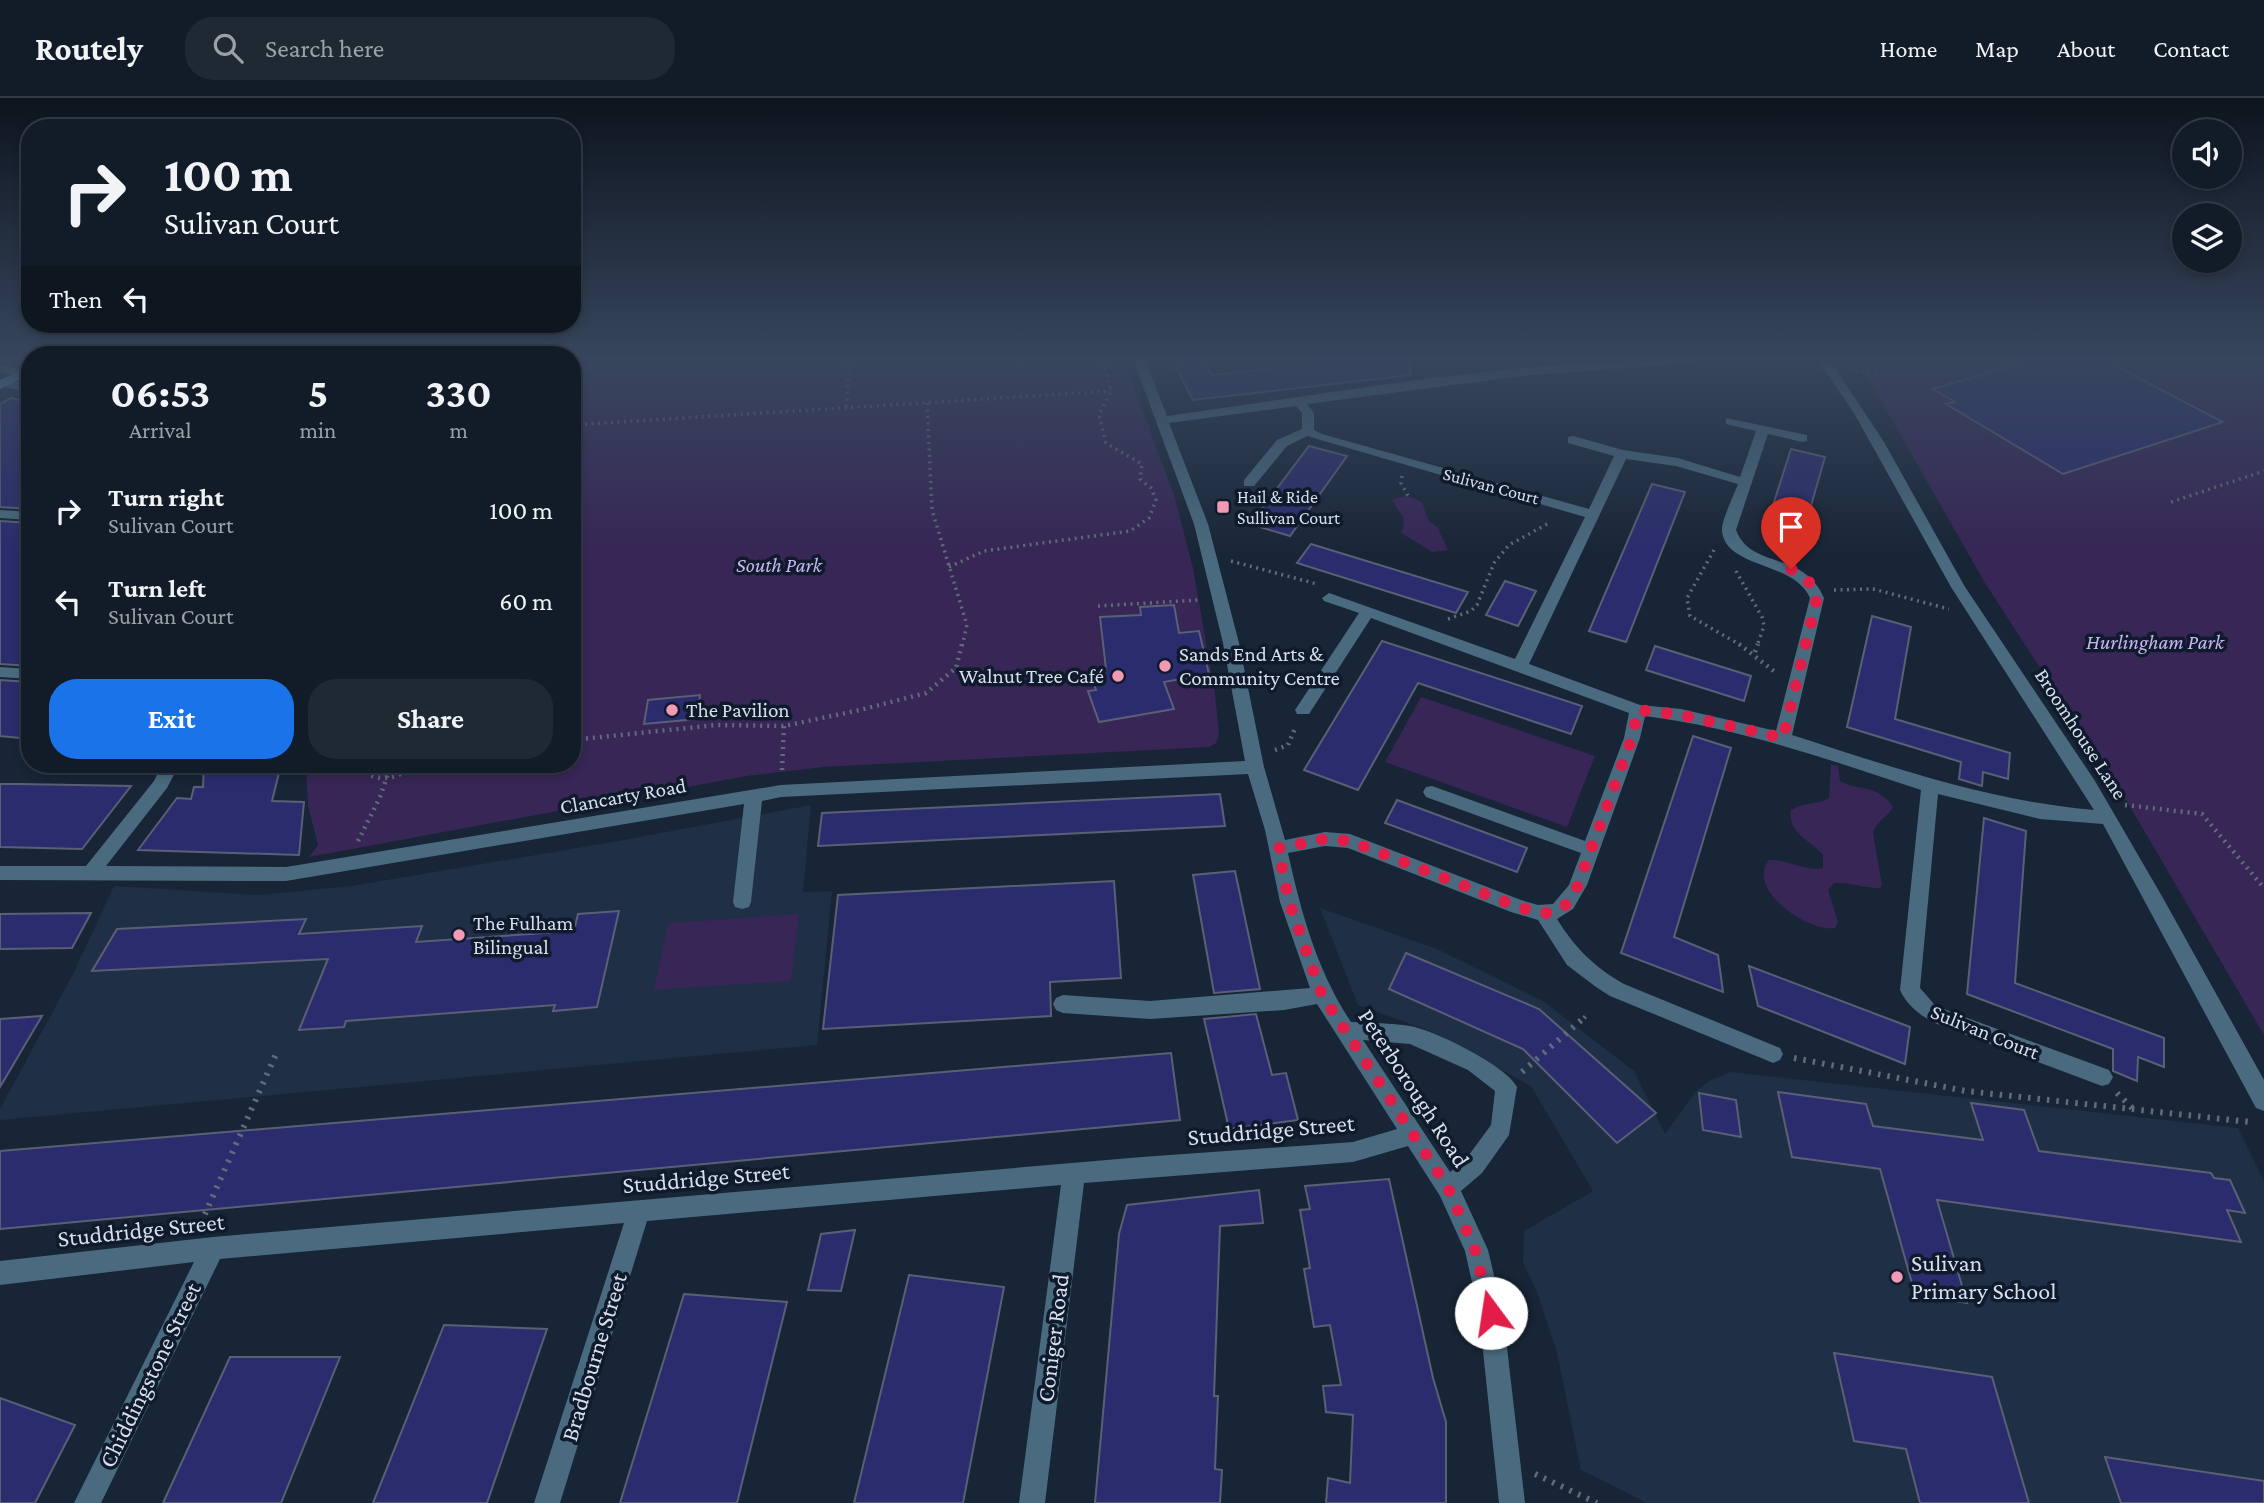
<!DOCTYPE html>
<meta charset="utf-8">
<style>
body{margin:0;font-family:"Crimson Pro",serif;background:#1f2934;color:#f1f3f6;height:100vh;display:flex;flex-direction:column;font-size:26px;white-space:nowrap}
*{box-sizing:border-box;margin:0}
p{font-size:23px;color:#9ca1a8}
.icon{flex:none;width:38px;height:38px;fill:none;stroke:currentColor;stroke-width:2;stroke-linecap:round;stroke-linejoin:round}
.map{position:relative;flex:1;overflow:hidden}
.drawer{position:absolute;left:21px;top:248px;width:560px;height:427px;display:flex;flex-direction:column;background:#121c28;border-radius:28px;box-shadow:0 4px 10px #0003,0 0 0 2px #313a45}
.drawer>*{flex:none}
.top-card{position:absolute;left:21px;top:21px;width:560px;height:214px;border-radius:28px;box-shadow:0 4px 10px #0003,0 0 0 2px #313a45;background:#121c28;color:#f1f3f6;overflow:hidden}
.buttons{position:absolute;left:2172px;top:21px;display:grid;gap:14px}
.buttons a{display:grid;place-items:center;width:70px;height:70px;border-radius:50%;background:#121c28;box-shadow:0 4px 10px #0003,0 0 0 2px #313a45;font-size:35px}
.pin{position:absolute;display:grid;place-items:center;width:60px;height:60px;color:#fff;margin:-72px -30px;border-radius:50% 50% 50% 0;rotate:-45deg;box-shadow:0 0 7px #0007}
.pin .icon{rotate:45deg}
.me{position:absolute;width:77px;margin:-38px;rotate:346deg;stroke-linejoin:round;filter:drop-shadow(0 0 5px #0008)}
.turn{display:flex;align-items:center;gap:24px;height:147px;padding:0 28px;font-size:32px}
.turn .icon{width:91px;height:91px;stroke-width:2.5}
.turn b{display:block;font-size:49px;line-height:60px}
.then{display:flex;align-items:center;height:66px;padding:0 28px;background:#0003;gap:14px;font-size:26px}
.eta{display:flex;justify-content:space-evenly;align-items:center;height:119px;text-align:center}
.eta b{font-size:42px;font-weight:700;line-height:49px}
.primary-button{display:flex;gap:14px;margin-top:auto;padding:14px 28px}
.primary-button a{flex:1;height:80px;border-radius:28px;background:#1a73e8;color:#fff;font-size:28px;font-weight:700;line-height:80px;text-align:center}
.primary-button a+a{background:#1f2934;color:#f1f3f6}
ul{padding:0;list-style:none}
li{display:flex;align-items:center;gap:21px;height:91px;padding:0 28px}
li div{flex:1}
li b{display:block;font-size:26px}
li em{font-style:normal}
header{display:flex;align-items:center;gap:42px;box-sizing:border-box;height:98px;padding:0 35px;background:#121c28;border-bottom:2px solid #313a45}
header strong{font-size:33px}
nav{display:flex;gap:38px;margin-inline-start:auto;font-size:24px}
.search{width:490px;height:63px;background:#1f2934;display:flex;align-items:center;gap:18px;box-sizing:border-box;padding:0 24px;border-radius:28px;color:#9ca1a8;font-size:26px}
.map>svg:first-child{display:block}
.built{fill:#1e2f46}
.green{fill:#372656}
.building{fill:#2a2c6d;stroke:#5b5f76;stroke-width:2}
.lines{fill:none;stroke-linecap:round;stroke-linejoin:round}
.path-far2{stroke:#616c7b;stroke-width:3.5;stroke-dasharray:2 4.5;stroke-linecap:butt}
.path-far1{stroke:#616c7b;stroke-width:4.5;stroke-dasharray:2 5;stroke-linecap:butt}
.path{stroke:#616c7b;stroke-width:6;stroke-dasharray:2.5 7;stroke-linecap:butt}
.minor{fill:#4a6b7f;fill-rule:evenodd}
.major{fill:#6bb1db;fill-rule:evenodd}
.route{stroke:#e11d48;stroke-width:12;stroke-dasharray:0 21.6}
.poi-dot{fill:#f09ab6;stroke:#0f1b2c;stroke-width:2.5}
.labels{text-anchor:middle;stroke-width:7;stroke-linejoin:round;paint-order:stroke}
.far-street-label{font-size:18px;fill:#d6dfeb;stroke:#0f1b2c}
.far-poi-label{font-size:18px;fill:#d6dfeb;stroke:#0f1b2c;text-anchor:start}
.park-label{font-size:21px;font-style:italic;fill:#c6b5f0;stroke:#0f1b2c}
.poi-label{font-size:21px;fill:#d6dfeb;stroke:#0f1b2c;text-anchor:start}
.street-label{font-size:21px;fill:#d6dfeb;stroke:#0f1b2c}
.near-street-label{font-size:24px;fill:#d6dfeb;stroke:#0f1b2c}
.near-poi-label{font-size:24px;fill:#d6dfeb;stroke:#0f1b2c;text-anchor:start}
</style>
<header>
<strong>Routely</strong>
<div class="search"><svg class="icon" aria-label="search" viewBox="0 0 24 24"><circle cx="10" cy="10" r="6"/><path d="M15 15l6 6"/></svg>Search here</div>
<nav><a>Home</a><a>Map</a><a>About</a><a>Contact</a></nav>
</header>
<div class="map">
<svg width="2264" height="1405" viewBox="0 0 2264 1405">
<rect width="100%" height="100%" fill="#182536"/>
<path class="built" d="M 811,707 L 803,794 L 832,793 L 817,947 L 0,1022 L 0,1011 L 72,878 L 114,788 L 258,797 L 351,788 L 613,744 Z
M 1320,810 L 1437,851 L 1543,903 L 1634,973 L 1665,1036 L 1696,993 L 1709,983 L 1731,974 L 2238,1030 L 2264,1083 L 2264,1405 L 1647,1405 L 1581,1372 L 1557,1255 L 1537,1194 L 1523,1164 L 1524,1133 L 1593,1093 L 1531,988 L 1427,932 L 1358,907 Z"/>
<path class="green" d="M 572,261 L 1123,261 L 1174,397 L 1193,470 L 1215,596 L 1219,637 L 1216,645 L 1209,649 L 823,669 L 747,678 L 309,759 L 318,747 L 308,708 L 306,667 L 572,667 Z
M 1859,261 L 2264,261 L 2264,937 L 2129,707 L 1985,485 L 1864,273 L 1856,264 Z
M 1408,398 L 1422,404 L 1428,422 L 1438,430 L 1448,452 L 1432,454 L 1400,434 L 1404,429 L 1403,419 L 1391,401 Z
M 1421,599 L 1595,658 L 1567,729 L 1385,664 Z
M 1831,666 L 1838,668 L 1840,683 C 1861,694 1876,685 1893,709 C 1888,719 1876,723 1873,735 L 1882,787 L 1880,790 C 1864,790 1850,784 1834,785 L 1828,792 L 1838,824 L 1835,830 C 1807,835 1745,790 1769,762 C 1788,761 1805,774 1823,770 L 1823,757 C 1810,742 1787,735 1791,712 C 1803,704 1817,707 1829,700 Z
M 799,816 L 791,883 L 654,892 L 668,825 Z"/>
<path class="building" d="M 1349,261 L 1410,261 L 1411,277 L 1193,302 L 1175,267 L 1205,263 L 1212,277 Z
M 2033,261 L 2102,261 L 2223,324 L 2063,376 L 1946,306 L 1955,304 L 1933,291 Z
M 11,300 L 30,305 L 30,411 L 0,409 L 0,306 Z
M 1309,348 L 1347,358 L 1290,438 L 1250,426 Z
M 1791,351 L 1825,359 L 1802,439 L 1766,429 Z
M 1652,386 L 1685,394 L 1626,544 L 1589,533 Z
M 0,423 L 30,425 L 30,568 L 0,566 Z
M 1311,446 L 1468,494 L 1456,515 L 1297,465 Z
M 1505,483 L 1536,493 L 1518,528 L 1486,517 Z
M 1174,507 L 1179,535 L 1199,533 L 1209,576 L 1164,584 L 1174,611 L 1099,624 L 1088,593 L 1096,592 L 1089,574 L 1106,571 L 1100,519 L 1141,517 L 1140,509 Z
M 1872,518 L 1911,529 L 1895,621 L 2010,655 L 2008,681 L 1983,674 L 1982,688 L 1959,681 L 1961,664 L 1847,629 Z
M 1382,543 L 1582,608 L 1571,636 L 1418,585 L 1358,692 L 1304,672 Z
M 1655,548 L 1751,578 L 1744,603 L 1646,572 Z
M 0,582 L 30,584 L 30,641 L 0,638 Z
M 700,597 L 697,621 L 644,626 L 648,602 Z
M 1693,638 L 1731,650 L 1674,839 L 1718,857 L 1723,894 L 1621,855 Z
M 204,667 L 281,667 L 272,703 L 304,704 L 299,757 L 138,752 L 177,700 L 191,701 L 194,689 L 203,689 Z
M 0,686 L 19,686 L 131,688 L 82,751 L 0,749 Z
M 1220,696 L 1225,728 L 818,748 L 822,715 Z
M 1397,702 L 1527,750 L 1517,774 L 1385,725 Z
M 1984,720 L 2026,733 L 2015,885 L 2164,940 L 2164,969 L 2138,959 L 2137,983 L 2113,973 L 2113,951 L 1967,896 Z
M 1235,773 L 1260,891 L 1214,895 L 1193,777 Z
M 1114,783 L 1121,880 L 1050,884 L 1051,918 L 823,931 L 838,797 Z
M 619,813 L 597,909 L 553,913 L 555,907 L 346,923 L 344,929 L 299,932 L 328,861 L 92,873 L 117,831 L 306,821 L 299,836 L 422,828 L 416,844 L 574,833 L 578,816 Z
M 91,815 L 72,850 L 0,851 L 0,816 Z
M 1406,855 L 1539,911 L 1656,1015 L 1617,1045 L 1523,951 L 1389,891 Z
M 1749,868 L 1910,929 L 1905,966 L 1758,908 Z
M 1256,916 L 1272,977 L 1286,975 L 1298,1022 L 1229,1031 L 1204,921 Z
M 42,918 L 0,989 L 0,921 Z
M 1171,955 L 1180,1022 L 0,1131 L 0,1053 Z
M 1778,994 L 1866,1006 L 1873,1028 L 1983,1042 L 1971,1005 L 2024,1012 L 2039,1053 L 2211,1075 L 2214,1080 L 2230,1082 L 2245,1115 L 2227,1112 L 2241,1144 L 1937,1102 L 1967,1205 L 1915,1196 L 1880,1071 L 1792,1059 Z
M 1699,995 L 1736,1002 L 1741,1039 L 1703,1032 Z
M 1389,1081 L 1433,1280 L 1446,1324 L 1446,1405 L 1326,1405 L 1328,1380 L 1350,1385 L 1353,1317 L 1326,1314 L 1323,1288 L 1341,1287 L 1330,1227 L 1314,1229 L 1304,1171 L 1310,1170 L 1300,1112 L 1310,1111 L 1305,1088 Z
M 1259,1092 L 1263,1125 L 1220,1128 L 1214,1298 L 1218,1298 L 1215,1371 L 1222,1372 L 1220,1405 L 1095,1405 L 1119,1136 L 1127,1107 Z
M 855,1132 L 841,1193 L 808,1192 L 821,1136 Z
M 909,1177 L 1004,1189 L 963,1405 L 854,1405 Z
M 684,1196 L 787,1204 L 737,1405 L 620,1405 Z
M 444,1227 L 547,1231 L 487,1405 L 373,1405 Z
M 1834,1255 L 1992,1279 L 2029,1405 L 1920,1405 L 1906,1351 L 1854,1343 Z
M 230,1259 L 340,1259 L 281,1405 L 163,1405 Z
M 0,1300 L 75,1327 L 35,1405 L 0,1405 Z
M 2105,1359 L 2264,1383 L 2264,1405 L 2121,1405 Z"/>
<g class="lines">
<path class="path-far2" d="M 1855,273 L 1878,275
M 927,305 L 932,412 L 967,527 L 962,548
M 846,309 L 850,261
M 572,327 L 1111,293
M 1402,378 L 1401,385 L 1408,398
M 2171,404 L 2264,373
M 1714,452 L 1687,500 L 1690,518 L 1742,548
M 1231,463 L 1317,486
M 949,469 L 984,453 L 1130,433 L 1149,420 L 1156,402 L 1151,390 L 1140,381 L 1142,366 L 1106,345 L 1099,317 L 1111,293 L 1103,261
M 1736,473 L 1762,519 L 1764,528 L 1757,548
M 1834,492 L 1873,491 L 1949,511
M 1098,508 L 1198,502
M 1448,521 L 1471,513 L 1477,507 L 1494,465 L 1509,447 L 1549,425"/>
<path class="path-far1" d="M 1739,546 L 1775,574
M 1755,554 L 1758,546
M 572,642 L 716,627 L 784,628 L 860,612 L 926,595 L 956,570 L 962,546
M 1275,652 L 1288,647 L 1296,628
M 366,667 L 366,675 C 383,685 400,679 414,667
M 437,667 L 440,667
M 782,672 L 784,628
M 2125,707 L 2202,716 L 2264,790
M 358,743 L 380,699 L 391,667
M 1584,920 L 1587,917"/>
<path class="path" d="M 1794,960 L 1966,993 L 2250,1024
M 1522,974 L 1586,918
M 2117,995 L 2133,1011
M 201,1125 L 276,956
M 1535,1376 L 1597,1405"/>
<path class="minor" d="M 1133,261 L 1145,261 L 1167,318 C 1341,294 1518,261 1695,261 L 1689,265 L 1522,278 L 1307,306 L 1314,315 L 1314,332 L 1322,336 L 1589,411 L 1614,358 L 1568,345 L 1568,339 L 1573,338 L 1623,352 L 1678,360 L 1740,379 L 1756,333 L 1726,326 L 1726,320 L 1807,337 L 1807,343 L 1802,344 L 1768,336 L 1736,432 C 1751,472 1804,452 1824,500 L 1792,637 C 1892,669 1989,703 2094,712 L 1951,489 L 1854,315 L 1817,261 L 1829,261 L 1884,344 L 1965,489 L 2095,683 L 2163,800 L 2264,982 L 2264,1013 L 2256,1010 L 2103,726 L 2040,721 L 1938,696 L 1920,890 L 1934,906 L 1951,914 L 2109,972 L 2113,979 L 2109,986 L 2102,988 L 1937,926 C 1921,918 1908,909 1900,892 L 1921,692 C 1830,662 1740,630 1645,618 L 1640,640 L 1587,787 L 1573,811 L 1557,821 C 1575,850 1594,869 1624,886 L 1780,950 L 1783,956 L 1780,962 L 1773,965 L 1766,962 L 1610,898 L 1596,889 L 1567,867 L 1538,822 L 1511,814 L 1348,750 L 1325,748 L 1288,755 C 1301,814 1317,873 1351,924 C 1370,925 1391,925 1410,928 C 1434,932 1507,968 1517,989 L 1509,1037 L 1482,1075 L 1461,1093 L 1488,1152 L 1503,1215 L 1525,1405 L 1499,1405 L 1479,1215 L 1465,1153 L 1440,1098 L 1408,1048 L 1353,1064 L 1084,1085 L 1045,1405 L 1019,1405 L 1061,1087 L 647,1123 L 560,1405 L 534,1405 L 624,1125 L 220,1161 L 101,1405 L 74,1405 L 194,1164 L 0,1187 L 0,1163 L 213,1139 L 1142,1059 L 1353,1044 L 1397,1031 L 1317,906 L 1284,912 L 1150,921 L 1063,915 L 1056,912 L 1053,906 L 1056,900 L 1063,897 L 1150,903 L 1310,890 L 1280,804 L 1265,732 L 1248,676 L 781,699 L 762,703 L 751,804 L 749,809 L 742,811 L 735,809 L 733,804 L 744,706 L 286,783 L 0,782 L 0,768 L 86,768 L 154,683 L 162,667 L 179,667 L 167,690 L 106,768 L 286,769 L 781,687 L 1245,663 L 1223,545 L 1194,426 ZM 1296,308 L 1302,315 L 1302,331 L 1277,342 L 1244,382 L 1244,388 L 1254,388 L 1287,348 L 1307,338 L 1585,419 L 1515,561 L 1329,495 L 1322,500 L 1324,503 L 1359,515 L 1295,612 L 1297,616 L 1309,616 L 1371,520 L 1629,615 L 1624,640 L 1585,743 L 1432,688 L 1426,689 L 1423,694 L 1426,699 L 1581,755 L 1569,787 L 1553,806 L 1538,807 L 1521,802 L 1350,736 L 1325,734 L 1285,742 L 1264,669 L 1239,545 L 1208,426 L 1169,325 ZM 1626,361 L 1676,368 L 1738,386 C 1734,397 1721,423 1722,433 C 1726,471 1794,463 1810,500 L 1776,633 L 1681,611 L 1640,607 L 1529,566 ZM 1363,942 L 1410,946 L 1468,972 L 1495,993 L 1491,1027 L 1466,1061 L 1450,1074 Z
M 0,266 L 26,273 L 28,276 L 22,280 L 0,274 Z
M 5,281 L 30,287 L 30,295 L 1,288 L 1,282 Z
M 0,412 L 30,414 L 30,422 L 0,420 Z
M 0,569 L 30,571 L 30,581 L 0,579 Z"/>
<path class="major" d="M 30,268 L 30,277 L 0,291 L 0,282 Z"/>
</g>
<linearGradient id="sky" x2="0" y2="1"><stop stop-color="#0d141e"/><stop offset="0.57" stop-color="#37465d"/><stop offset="1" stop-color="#37465d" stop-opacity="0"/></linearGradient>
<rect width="2264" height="458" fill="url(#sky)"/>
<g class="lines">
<path class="route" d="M 1491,1215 L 1475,1152 L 1448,1090 L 1322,897 L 1289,804 L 1278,750 L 1325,741 L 1350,743 L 1518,809 C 1549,818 1562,821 1578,787 L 1632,640 L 1638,612 L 1681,617 L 1783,640 L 1817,500 L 1810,485 L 1791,471"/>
</g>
<g class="poi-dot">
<rect x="1216" y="402" width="14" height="14" rx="3.5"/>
<circle cx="1165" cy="568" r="7"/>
<circle cx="1118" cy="578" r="7"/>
<circle cx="672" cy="612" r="7"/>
<circle cx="459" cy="837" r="7"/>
<circle cx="1897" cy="1179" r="7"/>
</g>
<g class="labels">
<g class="far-street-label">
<text transform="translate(1491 388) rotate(15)" y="6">Sulivan Court</text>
</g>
<g class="far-poi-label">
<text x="1237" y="405">Hail &amp; Ride<tspan x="1237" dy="21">Sullivan Court</tspan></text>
</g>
<g class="park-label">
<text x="779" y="474">South Park</text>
<text x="2155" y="551">Hurlingham Park</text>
</g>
<g class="poi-label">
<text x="1179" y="563">Sands End Arts &amp;<tspan x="1179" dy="24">Community Centre</tspan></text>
<text x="1104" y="585" text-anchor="end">Walnut Tree Café</text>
<text x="686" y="619">The Pavilion</text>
<text x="473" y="832">The Fulham<tspan x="473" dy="24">Bilingual</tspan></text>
</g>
<g class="street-label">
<text transform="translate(2081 636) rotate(57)" y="7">Broomhouse Lane</text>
<text transform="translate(623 698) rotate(-10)" y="7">Clancarty Road</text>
<text transform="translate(1985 934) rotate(22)" y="7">Sulivan Court</text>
</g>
<g class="near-street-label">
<text transform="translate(1414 990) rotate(57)" y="8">Peterborough Road</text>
<text transform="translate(1271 1032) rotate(-5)" y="8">Studdridge Street</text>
<text transform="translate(706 1080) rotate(-5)" y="8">Studdridge Street</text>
<text transform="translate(141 1132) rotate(-6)" y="8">Studdridge Street</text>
<text transform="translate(1053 1240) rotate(-83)" y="8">Coniger Road</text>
<text transform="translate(594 1259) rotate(-73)" y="8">Bradbourne Street</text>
<text transform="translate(150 1277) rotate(-64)" y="8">Chiddingstone Street</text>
</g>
<g class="near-poi-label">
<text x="1911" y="1173">Sulivan<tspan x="1911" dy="28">Primary School</tspan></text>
</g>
</g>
</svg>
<div class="buttons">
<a><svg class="icon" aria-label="sound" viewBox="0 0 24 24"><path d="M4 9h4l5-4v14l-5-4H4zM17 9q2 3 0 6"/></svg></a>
<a><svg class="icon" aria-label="layers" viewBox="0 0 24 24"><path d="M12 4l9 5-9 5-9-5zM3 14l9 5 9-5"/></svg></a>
</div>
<div class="pin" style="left:1791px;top:471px;background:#d93025"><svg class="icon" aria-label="arrive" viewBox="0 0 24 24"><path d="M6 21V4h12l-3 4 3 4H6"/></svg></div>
<svg class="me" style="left:1491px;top:1215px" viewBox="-20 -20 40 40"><circle r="19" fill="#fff"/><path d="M0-13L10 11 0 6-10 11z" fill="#e11d48"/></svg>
<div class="top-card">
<div class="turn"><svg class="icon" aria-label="right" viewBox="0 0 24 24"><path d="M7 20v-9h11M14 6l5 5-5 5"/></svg><div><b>100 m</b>Sulivan Court</div></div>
<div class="then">Then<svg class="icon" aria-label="left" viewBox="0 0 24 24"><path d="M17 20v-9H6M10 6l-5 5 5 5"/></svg></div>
</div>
<section class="drawer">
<div class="eta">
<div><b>06:53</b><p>Arrival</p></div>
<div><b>5</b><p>min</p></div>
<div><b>330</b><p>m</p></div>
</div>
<ul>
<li><svg class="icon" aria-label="right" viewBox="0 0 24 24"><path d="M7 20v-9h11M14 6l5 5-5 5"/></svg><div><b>Turn right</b><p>Sulivan Court</p></div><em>100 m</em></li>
<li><svg class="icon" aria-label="left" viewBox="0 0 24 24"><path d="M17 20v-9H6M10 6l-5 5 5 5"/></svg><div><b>Turn left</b><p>Sulivan Court</p></div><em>60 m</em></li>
</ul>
<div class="primary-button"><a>Exit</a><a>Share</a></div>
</section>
</div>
